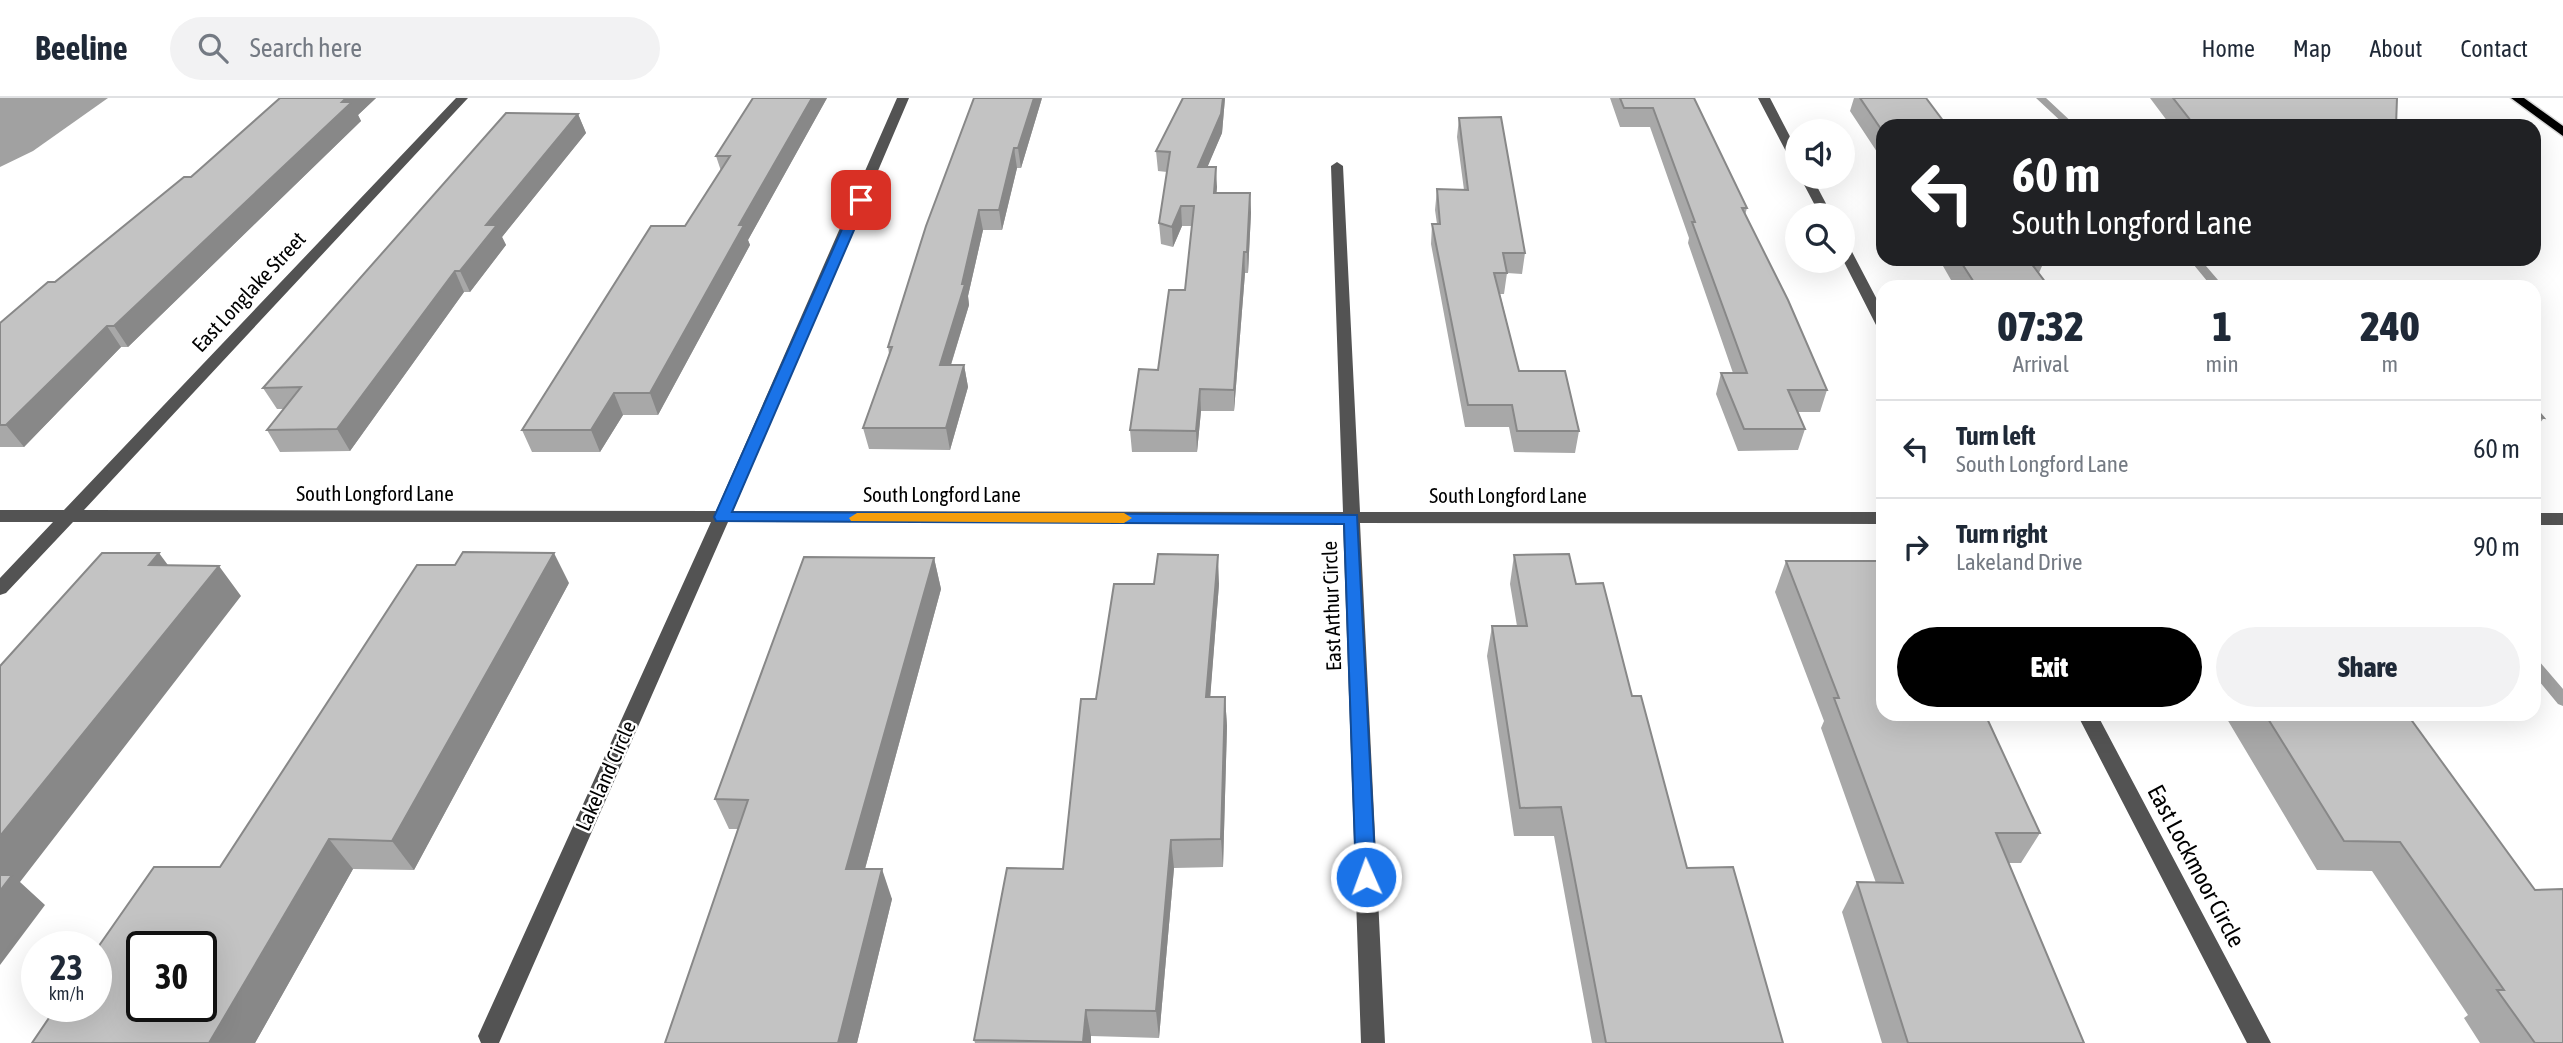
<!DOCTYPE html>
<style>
body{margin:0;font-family:"Asap Condensed",sans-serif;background:#f2f2f3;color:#1f2937;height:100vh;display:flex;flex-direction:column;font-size:26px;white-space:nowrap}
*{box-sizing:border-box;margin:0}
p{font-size:23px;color:#747a83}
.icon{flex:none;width:38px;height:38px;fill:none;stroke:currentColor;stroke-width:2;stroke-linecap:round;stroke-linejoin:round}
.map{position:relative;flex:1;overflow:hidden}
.sheet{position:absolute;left:1876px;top:182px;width:665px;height:441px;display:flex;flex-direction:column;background:#fff;border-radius:21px;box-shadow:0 7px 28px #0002}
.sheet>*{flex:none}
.hud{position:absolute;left:1876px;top:21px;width:665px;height:147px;border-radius:21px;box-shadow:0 7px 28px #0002;background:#202124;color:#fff;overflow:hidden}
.controls{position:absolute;left:1785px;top:21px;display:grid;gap:14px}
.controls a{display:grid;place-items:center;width:70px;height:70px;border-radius:50%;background:#fff;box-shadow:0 7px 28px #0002;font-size:35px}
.speed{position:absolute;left:21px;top:833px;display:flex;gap:14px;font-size:35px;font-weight:700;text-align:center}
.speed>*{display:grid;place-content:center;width:91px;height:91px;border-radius:50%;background:#fff;box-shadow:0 7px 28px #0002;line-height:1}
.speed small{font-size:18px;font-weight:400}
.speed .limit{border:4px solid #111;border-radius:10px;background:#fff;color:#111}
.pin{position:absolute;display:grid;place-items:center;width:60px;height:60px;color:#fff;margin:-30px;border-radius:14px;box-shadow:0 4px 10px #0006}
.me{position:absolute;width:77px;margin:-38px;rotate:358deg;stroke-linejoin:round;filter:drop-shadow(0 0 5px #0008)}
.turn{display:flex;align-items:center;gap:24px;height:147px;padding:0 21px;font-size:32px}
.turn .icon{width:91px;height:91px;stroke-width:2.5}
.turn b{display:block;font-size:49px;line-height:60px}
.eta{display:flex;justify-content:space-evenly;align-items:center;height:119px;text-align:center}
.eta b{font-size:42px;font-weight:800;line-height:49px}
.action{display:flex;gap:14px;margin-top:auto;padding:14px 21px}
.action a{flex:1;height:80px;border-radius:42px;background:#000;color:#fff;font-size:28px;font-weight:800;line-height:80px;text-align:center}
.action a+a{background:#f2f2f3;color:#1f2937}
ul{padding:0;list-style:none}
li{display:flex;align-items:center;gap:21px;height:98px;padding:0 21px;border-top:2px solid #e0e1e3}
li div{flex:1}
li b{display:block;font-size:26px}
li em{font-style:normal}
header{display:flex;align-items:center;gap:42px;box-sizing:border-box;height:98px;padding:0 35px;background:#fff;border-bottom:2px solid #e0e1e3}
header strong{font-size:33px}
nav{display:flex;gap:38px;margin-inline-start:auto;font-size:24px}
.search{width:490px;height:63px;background:#f2f2f3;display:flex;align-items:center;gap:18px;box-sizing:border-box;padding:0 24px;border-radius:38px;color:#747a83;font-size:26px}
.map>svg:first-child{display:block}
.water{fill:#a1a1a1}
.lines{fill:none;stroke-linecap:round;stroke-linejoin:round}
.stream{fill:#a1a1a1;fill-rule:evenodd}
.major-casing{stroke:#dbdbdb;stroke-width:3}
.minor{fill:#535353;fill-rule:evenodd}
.major{fill:#000;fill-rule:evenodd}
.wall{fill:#a8a8a8}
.shaded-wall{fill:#888}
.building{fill:#c3c3c3;stroke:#888;stroke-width:2;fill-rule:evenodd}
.route{fill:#1a73e8;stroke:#114b97;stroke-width:2}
.slow{fill:#f59e0b}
.labels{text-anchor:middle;stroke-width:5;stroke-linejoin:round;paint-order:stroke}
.street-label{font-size:21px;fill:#000;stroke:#fff}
.near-street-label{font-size:24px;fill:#000;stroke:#fff}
</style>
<header>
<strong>Beeline</strong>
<div class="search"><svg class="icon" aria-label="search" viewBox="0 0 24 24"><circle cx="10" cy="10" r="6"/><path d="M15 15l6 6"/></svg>Search here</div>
<nav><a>Home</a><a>Map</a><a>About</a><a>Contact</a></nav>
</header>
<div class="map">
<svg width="2563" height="945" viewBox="0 0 2563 945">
<rect width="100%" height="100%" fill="#fff"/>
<path class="water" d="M 0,0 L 108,0 L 33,53 L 0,69 Z"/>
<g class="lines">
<path class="stream" d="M 2036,0 L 2046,0 L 2076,28 L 2066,28 Z
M 2189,161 L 2200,161 L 2224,189 L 2212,189 Z
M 2534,561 L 2539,563 L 2563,591 L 2563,608 L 2558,606 L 2534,577 Z"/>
<defs>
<path id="major" d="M 2511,0 L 2524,0 L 2563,28 L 2563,38 Z"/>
</defs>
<use href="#major" class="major-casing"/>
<path class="minor" d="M 456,0 L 468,0 L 84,412 L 716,413 L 897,0 L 909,0 L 733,413 L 1343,414 L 1331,68 L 1337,64 L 1343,68 L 1360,414 L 1883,414 L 1883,426 L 1360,425 L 1385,945 L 1361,945 L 1343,425 L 728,424 L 499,945 L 481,945 L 478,938 L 711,424 L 73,424 L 6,495 L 0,497 L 0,480 L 53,424 L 0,424 L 0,412 L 64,412 Z
M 1758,0 L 1770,0 L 1797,52 L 1797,67 L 1791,63 Z
M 1800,79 L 1812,79 L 1832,117 L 1820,117 Z
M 1843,146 L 1850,150 L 1883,213 L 1883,231 L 1876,227 L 1843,162 Z
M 2534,415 L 2563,415 L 2563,427 L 2534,427 Z
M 2077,616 L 2097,616 L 2271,945 L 2247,945 Z"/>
<use href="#major" class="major"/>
</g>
<path class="wall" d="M 280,0 L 376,0 L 358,17 L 361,23 L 128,249 L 121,249 L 24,349 L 0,349 L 0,225 L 191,79 Z
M 753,0 L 827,0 L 748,142 L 750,147 L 658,317 L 623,317 L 600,354 L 532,354 L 522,332 L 685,128 L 721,73 L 716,58 Z
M 1042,0 L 1021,70 L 1017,70 L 1002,132 L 983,132 L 968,198 L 969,207 L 951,267 L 964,267 L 968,289 L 950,352 L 869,351 L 863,330 L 889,256 L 888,249 Z
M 1183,0 L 1225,0 L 1222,35 L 1207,69 L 1217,89 L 1216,95 L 1250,95 L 1251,115 L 1248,175 L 1245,175 L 1234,313 L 1201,313 L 1197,354 L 1132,354 L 1130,332 L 1158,272 L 1185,192 L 1192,128 L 1182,128 L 1173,149 L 1161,146 L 1159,125 L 1167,74 L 1158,73 L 1156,53 Z
M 1610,0 L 1694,0 L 1747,110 L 1745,117 L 1827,292 L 1820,314 L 1798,314 L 1805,331 L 1798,352 L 1738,353 L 1716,296 L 1721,275 L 1733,275 L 1688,145 L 1689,140 L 1650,29 L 1620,29 Z
M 1854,0 L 1926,0 L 1883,28 L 1883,63 L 1850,13 Z
M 2150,0 L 2397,0 L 2396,28 L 2171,28 Z
M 578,16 L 586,35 L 502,139 L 506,147 L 470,194 L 464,194 L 350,353 L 280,354 L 267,332 L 284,311 L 277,311 L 263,290 Z
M 1459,20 L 1525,155 L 1522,176 L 1507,175 L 1504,196 L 1500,196 L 1519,273 L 1579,333 L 1575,355 L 1514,354 L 1509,329 L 1465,329 L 1431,146 L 1432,126 L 1437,126 L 1435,112 L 1437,91 L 1464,92 L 1457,39 Z
M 1939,161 L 2045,161 L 2039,175 L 2049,189 L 1955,189 Z
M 2534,308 L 2544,320 L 2534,332 Z
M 1514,457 L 1576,486 L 1632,598 L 1687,770 L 1783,945 L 1592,945 L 1554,738 L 1514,738 L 1487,558 L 1492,528 L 1517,528 L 1510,486 Z
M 934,460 L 941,491 L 865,771 L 892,801 L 857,945 L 665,945 L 738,731 L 729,731 L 715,701 Z
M 1786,463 L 2040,735 L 2021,765 L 2008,765 L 2084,945 L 1882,945 L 1842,814 L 1857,784 L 1876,785 L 1821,630 L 1824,623 L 1775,494 Z
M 569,485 L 414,772 L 353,771 L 255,945 L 32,945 L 220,769 Z
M 1219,486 L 1210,599 L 1225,599 L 1227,628 L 1223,769 L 1174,770 L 1159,940 L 1091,938 L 1091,945 L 975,945 L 974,942 L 1063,771 Z
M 2224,616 L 2407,616 L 2563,945 L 2480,945 L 2464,920 L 2468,917 L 2372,773 L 2317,772 Z"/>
<path class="shaded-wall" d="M 346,0 L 376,0 L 358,17 L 361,23 L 128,249 L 114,228 Z
M 812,0 L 827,0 L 748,142 L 750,147 L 658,317 L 650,295 L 739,127 Z
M 1034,0 L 1042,0 L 1021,70 L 1018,50 Z
M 1223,0 L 1225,0 L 1222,35 L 1199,89 L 1198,69 Z
M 578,16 L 586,35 L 502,139 L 506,147 L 470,194 L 460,173 L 486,127 Z
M 1014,50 L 1017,70 L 1002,132 L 999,112 Z
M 1216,69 L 1217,89 L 1215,115 L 1214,95 Z
M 1250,95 L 1251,115 L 1248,175 L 1247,154 Z
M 1181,108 L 1182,128 L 1173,149 L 1172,129 Z
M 979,112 L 983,132 L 968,198 L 969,207 L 944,289 L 940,267 L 962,186 Z
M 1244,154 L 1245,175 L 1234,313 L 1234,292 Z
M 455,173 L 464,194 L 350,353 L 337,331 Z
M 107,228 L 121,249 L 24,349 L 6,327 Z
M 964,267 L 968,289 L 950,352 L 946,330 Z
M 1200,291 L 1201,313 L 1197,354 L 1196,333 Z
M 614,295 L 623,317 L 600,354 L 591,332 Z
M 159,455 L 182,486 L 149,467 Z
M 554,455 L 569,485 L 414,772 L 392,743 Z
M 1218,457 L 1219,486 L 1208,628 L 1206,599 Z
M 934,460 L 941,491 L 857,800 L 846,771 Z
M 219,468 L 241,498 L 20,784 L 45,807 L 0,867 L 0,738 Z
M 1225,599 L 1227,628 L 1223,769 L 1221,741 Z
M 329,741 L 353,771 L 255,945 L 209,945 Z
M 1171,742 L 1174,770 L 1159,940 L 1156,913 Z
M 882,771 L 892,801 L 857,945 L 838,945 Z
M 1086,912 L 1091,938 L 1091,945 L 1083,945 Z"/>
<path class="building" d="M 280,0 L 346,0 L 342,4 L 352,4 L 114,228 L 107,228 L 6,327 L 0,327 L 0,225 L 48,184 L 55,184 L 184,79 L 191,79 Z
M 753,0 L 812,0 L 739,127 L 744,127 L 650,295 L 614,295 L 591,332 L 522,332 L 651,128 L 685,128 L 730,58 L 716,58 Z
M 974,0 L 1034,0 L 1018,50 L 1014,50 L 999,112 L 979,112 L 962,186 L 965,186 L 940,267 L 964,267 L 946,330 L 863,330 L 892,249 L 888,249 L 926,128 Z
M 1183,0 L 1223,0 L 1221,16 L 1198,69 L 1216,69 L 1214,95 L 1250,95 L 1247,154 L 1244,154 L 1234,292 L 1200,291 L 1196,333 L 1130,332 L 1139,271 L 1158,272 L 1169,192 L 1185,192 L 1194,108 L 1181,108 L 1172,129 L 1159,125 L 1170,54 L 1156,53 Z
M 1620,0 L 1694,0 L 1747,110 L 1742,110 L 1788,202 L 1827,292 L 1788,292 L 1805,331 L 1744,331 L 1721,275 L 1747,275 L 1692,124 L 1695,124 L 1653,10 L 1624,10 Z
M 1860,0 L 1926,0 L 1947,28 L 1883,28 L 1883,34 Z
M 2173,0 L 2397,0 L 2396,28 L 2195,28 Z
M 506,15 L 578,16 L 486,127 L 497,127 L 460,173 L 455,173 L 337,331 L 267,332 L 301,289 L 263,290 Z
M 1501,19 L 1525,155 L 1503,155 L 1507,175 L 1494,175 L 1519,273 L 1565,273 L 1579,333 L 1517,333 L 1512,307 L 1468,307 L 1432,126 L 1440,126 L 1437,91 L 1468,92 L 1459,20 Z
M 1959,161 L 2028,161 L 2049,189 L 1977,189 Z
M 2534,308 L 2544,320 L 2534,319 Z
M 463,454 L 554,455 L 392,743 L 329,741 L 209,945 L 32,945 L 57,908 L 96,908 L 96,852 L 154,769 L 220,769 L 417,467 L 455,467 ZM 142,849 L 201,849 L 201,908 L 142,908 Z
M 102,455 L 159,455 L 149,467 L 219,468 L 0,738 L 0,568 Z
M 1158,456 L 1218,457 L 1206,599 L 1225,599 L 1221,741 L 1171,742 L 1156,913 L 1086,912 L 1083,944 L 974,942 L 1007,770 L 1063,771 L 1081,601 L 1096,601 L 1114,486 L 1154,486 Z
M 1569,456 L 1576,486 L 1603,485 L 1632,598 L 1641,598 L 1687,770 L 1733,769 L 1783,945 L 1606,945 L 1561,709 L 1520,710 L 1492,528 L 1527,528 L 1514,457 Z
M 804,459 L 934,460 L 846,771 L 882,771 L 838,945 L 665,945 L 748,702 L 715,701 Z
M 1786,463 L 1883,463 L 1883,616 L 1985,616 L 2040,735 L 1996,735 L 2084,945 L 1908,945 L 1857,784 L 1903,785 L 1834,600 L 1839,600 Z
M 2265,616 L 2407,616 L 2535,792 L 2563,791 L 2563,945 L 2535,945 L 2497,892 L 2504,892 L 2400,744 L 2344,743 Z
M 0,777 L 12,777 L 0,793 Z"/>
<path class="route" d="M 861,98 L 867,102 L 732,414 L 1357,417 L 1376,779 L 1373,785 L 1359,785 L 1356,779 L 1344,426 L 716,423 L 714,419 L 855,102 Z"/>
<path class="slow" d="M 857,415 L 1124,415 L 1132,420 L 1124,425 L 851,423 L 849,420 Z"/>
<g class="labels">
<g class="street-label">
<text transform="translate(249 194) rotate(-47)" y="7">East Longlake Street</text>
<text x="375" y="403">South Longford Lane</text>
<text x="942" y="404">South Longford Lane</text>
<text x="1508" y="405">South Longford Lane</text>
<text transform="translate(1332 508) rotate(-92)" y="7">East Arthur Circle</text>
<text transform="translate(606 678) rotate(-66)" y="7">Lakeland Circle</text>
</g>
<g class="near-street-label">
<text transform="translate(2196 768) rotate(62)" y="8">East Lockmoor Circle</text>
</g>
</g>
</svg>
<div class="controls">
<a><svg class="icon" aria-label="sound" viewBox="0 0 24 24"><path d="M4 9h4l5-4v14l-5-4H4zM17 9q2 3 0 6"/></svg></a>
<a><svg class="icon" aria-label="search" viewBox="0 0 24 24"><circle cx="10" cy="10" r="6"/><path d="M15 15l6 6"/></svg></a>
</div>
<div class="speed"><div>23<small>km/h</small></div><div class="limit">30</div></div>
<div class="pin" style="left:861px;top:102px;background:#d93025"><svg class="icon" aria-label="arrive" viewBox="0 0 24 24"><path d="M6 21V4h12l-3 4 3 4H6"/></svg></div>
<svg class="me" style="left:1366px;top:779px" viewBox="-20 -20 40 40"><circle r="17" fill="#1a73e8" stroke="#fff" stroke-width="3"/><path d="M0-11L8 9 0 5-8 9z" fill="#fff"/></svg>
<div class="hud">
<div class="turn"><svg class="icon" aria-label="left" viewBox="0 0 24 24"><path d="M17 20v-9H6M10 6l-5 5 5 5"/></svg><div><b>60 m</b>South Longford Lane</div></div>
</div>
<section class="sheet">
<div class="eta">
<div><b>07:32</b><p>Arrival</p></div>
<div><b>1</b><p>min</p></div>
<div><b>240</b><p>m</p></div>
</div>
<ul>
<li><svg class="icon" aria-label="left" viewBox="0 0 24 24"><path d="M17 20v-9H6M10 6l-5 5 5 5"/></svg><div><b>Turn left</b><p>South Longford Lane</p></div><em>60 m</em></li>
<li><svg class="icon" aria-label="right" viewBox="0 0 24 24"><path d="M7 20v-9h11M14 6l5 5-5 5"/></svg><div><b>Turn right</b><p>Lakeland Drive</p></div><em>90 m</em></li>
</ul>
<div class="action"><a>Exit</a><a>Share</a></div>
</section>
</div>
